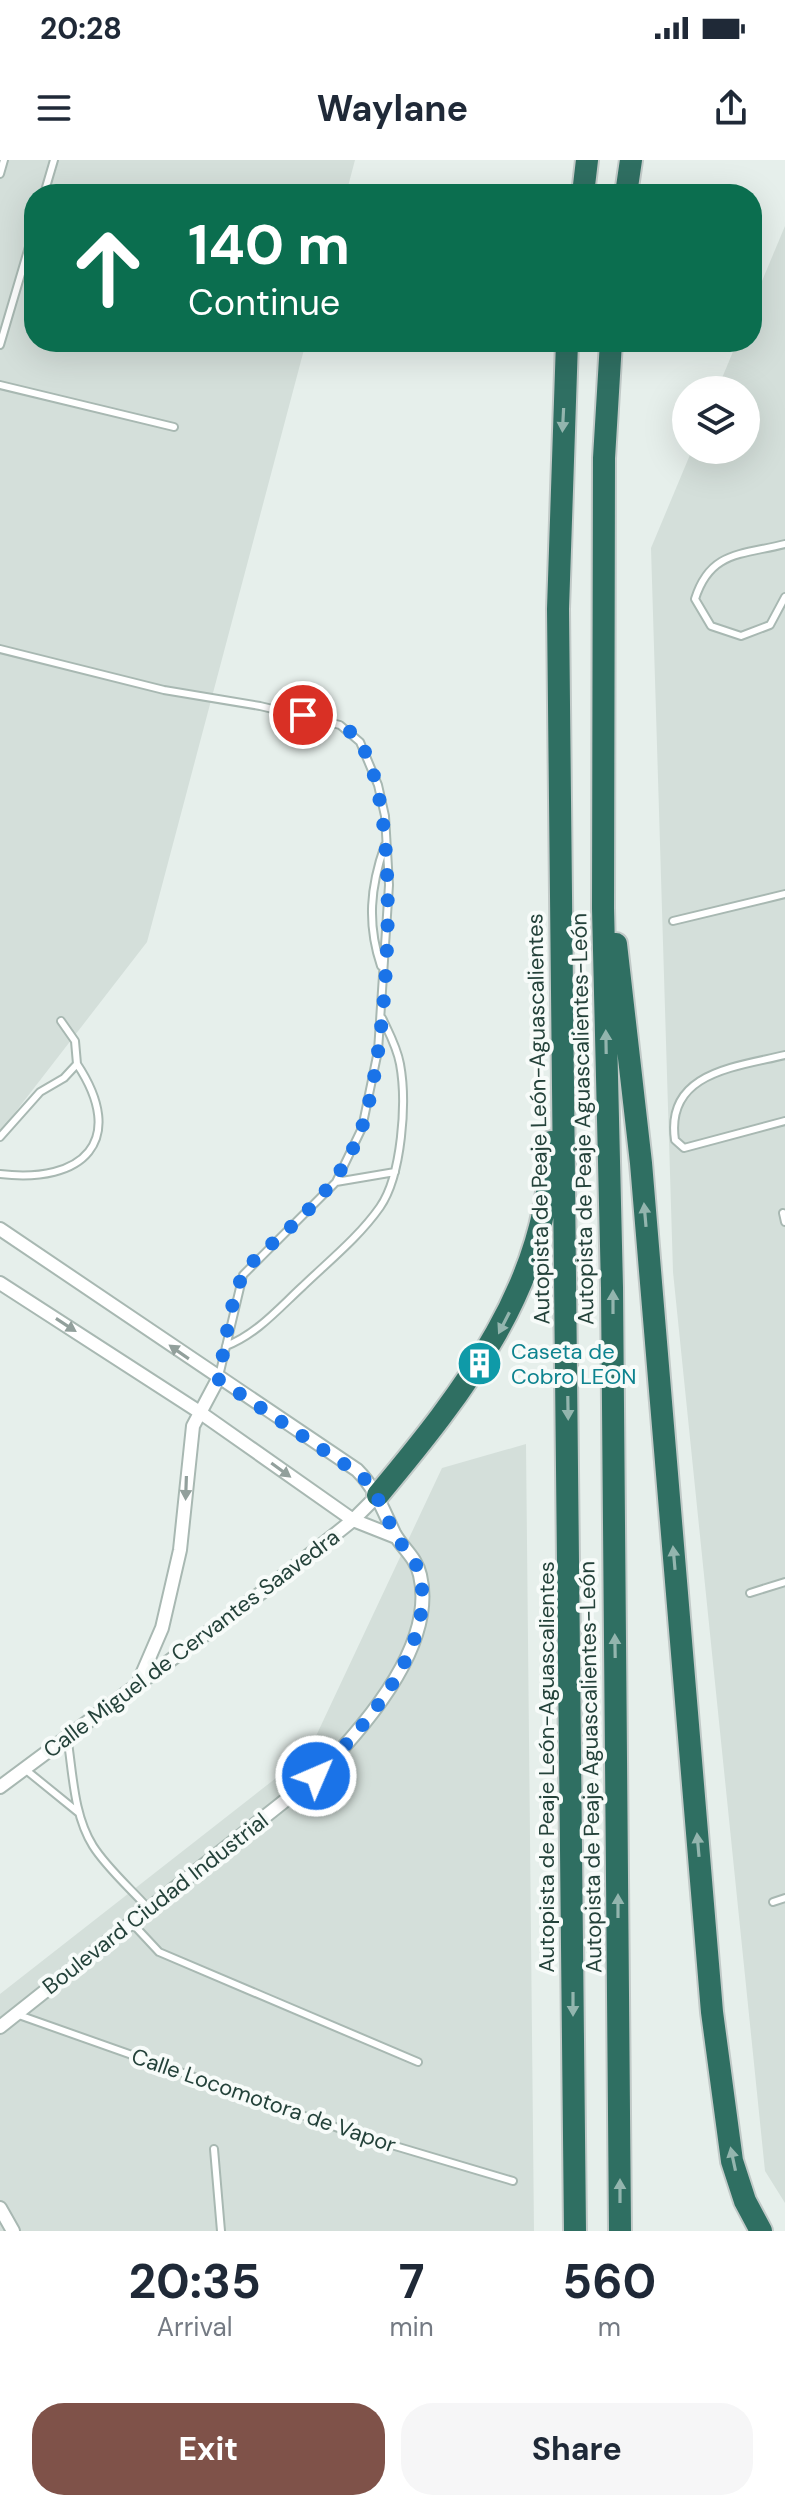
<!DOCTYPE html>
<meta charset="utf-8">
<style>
body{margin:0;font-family:"DM Sans",sans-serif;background:#f6f6f7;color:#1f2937;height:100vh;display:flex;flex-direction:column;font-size:30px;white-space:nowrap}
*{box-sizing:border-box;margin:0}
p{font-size:26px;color:#747a83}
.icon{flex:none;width:44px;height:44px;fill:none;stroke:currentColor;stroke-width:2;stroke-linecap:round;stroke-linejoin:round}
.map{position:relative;height:2071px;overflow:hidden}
.details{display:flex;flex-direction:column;background:#fff;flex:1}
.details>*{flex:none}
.banner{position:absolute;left:24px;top:24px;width:738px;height:168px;border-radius:32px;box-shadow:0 8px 32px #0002;background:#0b6e4f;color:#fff;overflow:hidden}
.tools{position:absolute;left:672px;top:216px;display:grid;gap:16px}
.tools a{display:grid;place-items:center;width:88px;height:88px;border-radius:50%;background:#fff;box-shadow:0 8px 32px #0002;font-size:40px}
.pin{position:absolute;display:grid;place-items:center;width:68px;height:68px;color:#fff;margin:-34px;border:4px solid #fff;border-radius:50%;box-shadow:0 2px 8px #0007}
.me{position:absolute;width:88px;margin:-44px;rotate:45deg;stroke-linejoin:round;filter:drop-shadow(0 0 6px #0008)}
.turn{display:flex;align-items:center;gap:28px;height:168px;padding:0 32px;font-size:36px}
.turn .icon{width:104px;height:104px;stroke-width:2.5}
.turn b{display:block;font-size:56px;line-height:68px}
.eta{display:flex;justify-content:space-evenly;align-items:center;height:136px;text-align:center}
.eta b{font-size:48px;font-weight:700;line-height:56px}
.primary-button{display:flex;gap:16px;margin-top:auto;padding:16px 32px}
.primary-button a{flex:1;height:92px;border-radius:32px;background:#7f5249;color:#fff;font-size:32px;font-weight:700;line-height:92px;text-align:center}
.primary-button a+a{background:#f6f6f7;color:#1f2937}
.status{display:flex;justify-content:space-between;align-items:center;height:56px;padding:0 40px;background:#fff;direction:ltr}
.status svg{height:22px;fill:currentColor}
header{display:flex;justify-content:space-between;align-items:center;height:104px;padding:0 32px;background:#fff;font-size:36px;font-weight:700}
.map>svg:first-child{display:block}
.built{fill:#d4dfda}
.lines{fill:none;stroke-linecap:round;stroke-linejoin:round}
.service-casing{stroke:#a8b8b2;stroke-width:10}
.minor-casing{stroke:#a8b8b2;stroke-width:16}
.motorway-casing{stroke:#c2cac8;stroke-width:26}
.service{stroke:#fff;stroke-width:6}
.minor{stroke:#fff;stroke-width:12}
.motorway{stroke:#2f6f62;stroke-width:22}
.oneway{fill:#93b5ae}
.oneway2{fill:#92a09c}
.route{stroke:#1a73e8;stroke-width:14;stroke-dasharray:0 25.2}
.labels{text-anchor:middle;stroke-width:8;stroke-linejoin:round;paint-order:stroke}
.street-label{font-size:22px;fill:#24423a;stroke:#f7fbf9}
.culture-label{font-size:22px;fill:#0d838f;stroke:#f7fbf9;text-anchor:start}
</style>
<div class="status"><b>20:28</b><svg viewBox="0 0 49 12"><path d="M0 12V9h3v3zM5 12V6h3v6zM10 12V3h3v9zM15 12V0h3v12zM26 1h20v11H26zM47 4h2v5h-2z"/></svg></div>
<header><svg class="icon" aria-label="menu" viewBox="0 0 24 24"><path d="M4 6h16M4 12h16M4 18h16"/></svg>Waylane<svg class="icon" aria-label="share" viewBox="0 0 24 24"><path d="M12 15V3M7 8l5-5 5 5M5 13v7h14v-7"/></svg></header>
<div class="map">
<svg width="785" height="2071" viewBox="0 0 785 2071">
<rect width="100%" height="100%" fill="#e6efeb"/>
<path class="built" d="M 0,0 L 355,0 L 346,34 L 34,34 L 34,182 L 306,182 L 147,782 L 0,972 Z
M 785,66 L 785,2043 L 765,2011 L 673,1112 L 651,388 L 692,290 L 746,290 L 746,230 L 717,230 L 737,182 L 752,182 L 752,145 Z
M 526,1284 L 534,2071 L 0,2071 L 0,1834 L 308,1593 L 442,1308 Z"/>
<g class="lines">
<defs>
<path id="service" d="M 0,14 L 4,0
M 44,34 L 54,0
M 0,185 L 34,70
M 0,225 L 174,267
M 785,384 C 741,395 710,391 695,439 L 711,466 L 741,476 L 770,465 L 785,437
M 0,489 L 164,530 L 260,546 L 340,565 L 360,582 L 378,625 L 385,656 L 389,725 L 378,891 L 362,968 L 336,1022 L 243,1115 L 219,1216
M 673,761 L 785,734
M 381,806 C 367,764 370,727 385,685
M 785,895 C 736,907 665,912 675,980 L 684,988 L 785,961
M 0,977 L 40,932 L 64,918 L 77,904 L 75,881 L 61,861
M 0,1014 C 83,1024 128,981 77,904
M 336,1022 L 395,1012
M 783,1053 L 785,1062
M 226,1186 C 257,1174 279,1148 303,1126 C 329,1101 359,1077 380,1047 C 402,1015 407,942 400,904 C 397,887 389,873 382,858
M 750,1433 L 785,1422
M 67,1576 C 73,1612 73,1654 93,1686 C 107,1708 129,1727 147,1747
M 26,1610 L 79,1653
M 773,1742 L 785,1738
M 132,1763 L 159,1792 L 418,1902
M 16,1854 L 358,1975 L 513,2021
M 214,1989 L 221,2071"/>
<path id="minor" d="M 0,1069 L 357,1310 C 376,1329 383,1350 394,1373 C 402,1388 416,1397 420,1415 C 437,1486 362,1570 316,1616 L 0,1867
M 0,1123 L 198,1251 L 353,1360 L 396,1377
M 140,1519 L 162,1468 L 180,1390 L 193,1266 L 218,1219
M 0,1627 L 273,1424 L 353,1360 L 378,1335
M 0,2048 L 13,2071"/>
<path id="motorway" d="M 583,34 L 587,0
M 626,34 L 631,0
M 567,182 L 558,449 L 575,2071
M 611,182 L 604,298 L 603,748 L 612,1128 L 620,2071
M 616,784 L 641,1003 L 712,1852 L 732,2001 L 745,2041 L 761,2071
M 378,1335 C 463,1233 551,1122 551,982"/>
</defs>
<use href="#service" class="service-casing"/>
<use href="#minor" class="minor-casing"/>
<use href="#motorway" class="motorway-casing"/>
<use href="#service" class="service"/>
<use href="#minor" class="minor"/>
<use href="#motorway" class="motorway"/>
</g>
<defs><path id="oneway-solid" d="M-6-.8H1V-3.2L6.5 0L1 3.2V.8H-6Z" transform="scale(2)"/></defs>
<g class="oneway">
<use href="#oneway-solid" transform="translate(563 260) rotate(93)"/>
<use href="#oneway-solid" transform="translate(606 882) rotate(-91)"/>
<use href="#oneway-solid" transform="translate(645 1055) rotate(-95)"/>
<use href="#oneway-solid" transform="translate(613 1142) rotate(-90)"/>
<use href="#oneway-solid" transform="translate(504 1163) rotate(117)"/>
<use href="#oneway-solid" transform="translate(568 1248) rotate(89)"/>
<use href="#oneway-solid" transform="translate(674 1398) rotate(-95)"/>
<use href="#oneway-solid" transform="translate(615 1486) rotate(-91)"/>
<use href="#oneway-solid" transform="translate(698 1685) rotate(-95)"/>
<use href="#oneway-solid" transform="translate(618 1746) rotate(-90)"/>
<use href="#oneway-solid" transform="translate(573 1844) rotate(90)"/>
<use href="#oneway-solid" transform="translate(733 1999) rotate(-102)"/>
<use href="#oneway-solid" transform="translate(620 2031) rotate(-90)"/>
</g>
<g class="oneway2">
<use href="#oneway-solid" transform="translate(66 1165) rotate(33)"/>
<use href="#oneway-solid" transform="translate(179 1192) rotate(-145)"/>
<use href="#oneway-solid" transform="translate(281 1310) rotate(36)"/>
<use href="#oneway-solid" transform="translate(186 1328) rotate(92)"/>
</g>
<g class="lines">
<path class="route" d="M 303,555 C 323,560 344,562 357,579 C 406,640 388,898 361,970 C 344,1015 316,1044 282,1075 C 269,1087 252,1099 244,1114 C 230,1136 225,1191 218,1219 L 362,1316 C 378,1334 384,1353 395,1374 C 403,1389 416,1398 420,1416 C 436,1487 363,1569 316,1616"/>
</g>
<defs>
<symbol id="building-disc" viewBox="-11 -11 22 22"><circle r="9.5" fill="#0f9aa8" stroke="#f7fbf9"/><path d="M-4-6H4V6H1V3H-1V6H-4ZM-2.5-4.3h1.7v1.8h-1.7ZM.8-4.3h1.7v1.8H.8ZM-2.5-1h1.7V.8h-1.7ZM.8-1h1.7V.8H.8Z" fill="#fff"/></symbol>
</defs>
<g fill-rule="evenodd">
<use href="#building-disc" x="454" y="1178" width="51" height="51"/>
</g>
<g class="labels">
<g class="street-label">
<text transform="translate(538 959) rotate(-91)" y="8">Autopista de Peaje León-Aguascalientes</text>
<text transform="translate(582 959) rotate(-91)" y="8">Autopista de Peaje Aguascalientes-León</text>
<text transform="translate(191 1483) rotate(-37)" y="8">Calle Miguel de Cervantes Saavedra</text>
<text transform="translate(546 1607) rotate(-90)" y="8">Autopista de Peaje León-Aguascalientes</text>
<text transform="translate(590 1607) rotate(-91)" y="8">Autopista de Peaje Aguascalientes-León</text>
<text transform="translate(155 1743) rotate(-38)" y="8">Boulevard Ciudad Industrial</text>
<text transform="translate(264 1940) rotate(19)" y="8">Calle Locomotora de Vapor</text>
</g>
<g class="culture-label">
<text x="511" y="1199">Caseta de<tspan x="511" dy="25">Cobro LEON</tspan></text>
</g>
</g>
</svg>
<div class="tools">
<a><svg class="icon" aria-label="layers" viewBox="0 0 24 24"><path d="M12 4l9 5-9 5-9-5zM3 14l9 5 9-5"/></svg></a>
</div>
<div class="pin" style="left:303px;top:555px;background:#d93025"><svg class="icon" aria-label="arrive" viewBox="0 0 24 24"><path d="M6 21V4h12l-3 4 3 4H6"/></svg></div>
<svg class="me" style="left:316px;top:1616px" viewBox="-20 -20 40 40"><circle r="17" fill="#1a73e8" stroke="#fff" stroke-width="3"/><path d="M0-11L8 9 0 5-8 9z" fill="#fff"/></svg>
<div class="banner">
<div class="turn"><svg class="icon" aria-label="ahead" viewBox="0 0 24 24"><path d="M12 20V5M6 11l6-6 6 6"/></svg><div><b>140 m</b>Continue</div></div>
</div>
</div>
<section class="details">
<div class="eta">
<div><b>20:35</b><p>Arrival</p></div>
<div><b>7</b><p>min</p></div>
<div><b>560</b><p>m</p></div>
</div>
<div class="primary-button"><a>Exit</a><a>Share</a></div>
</section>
